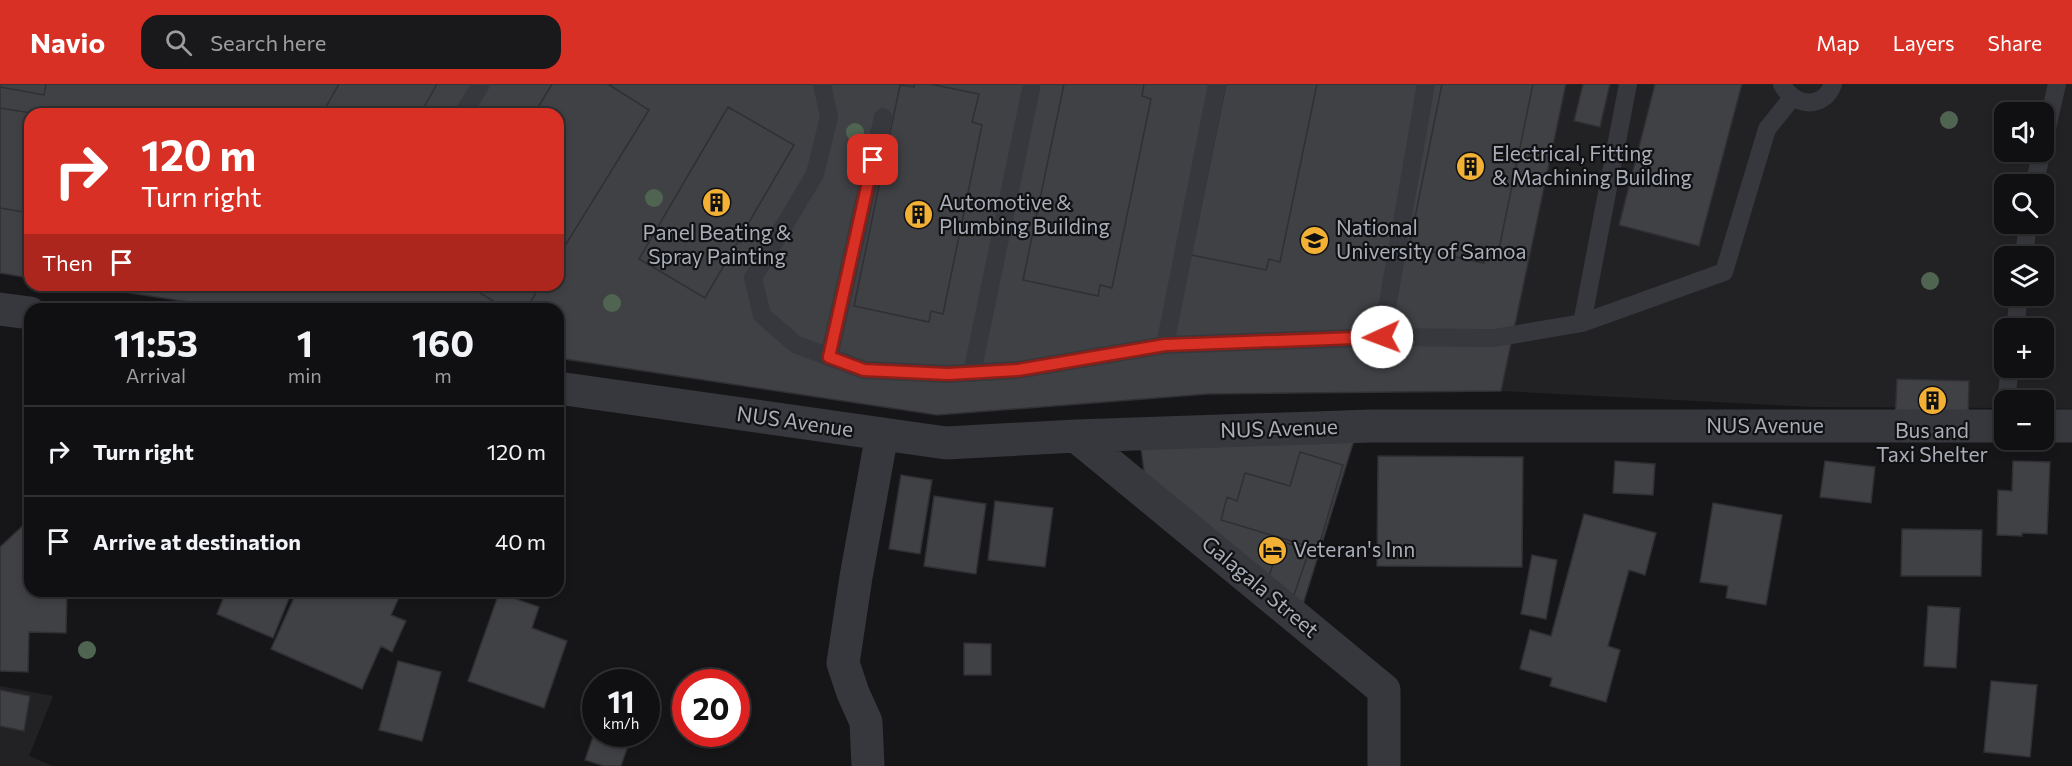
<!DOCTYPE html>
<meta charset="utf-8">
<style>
body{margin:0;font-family:Commissioner,sans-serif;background:#19191b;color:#f1f3f6;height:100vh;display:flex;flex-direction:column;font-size:22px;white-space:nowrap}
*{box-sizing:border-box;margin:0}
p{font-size:20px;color:#9c9d9f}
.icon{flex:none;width:33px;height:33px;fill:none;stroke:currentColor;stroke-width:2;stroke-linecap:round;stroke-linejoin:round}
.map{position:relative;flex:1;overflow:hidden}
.side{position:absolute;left:24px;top:219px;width:540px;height:294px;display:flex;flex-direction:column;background:#101012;border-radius:18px;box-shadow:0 3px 9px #0003,0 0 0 2px #303032}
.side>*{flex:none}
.top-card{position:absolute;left:24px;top:24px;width:540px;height:183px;border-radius:18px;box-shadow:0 3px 9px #0003,0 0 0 2px #303032;background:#d93025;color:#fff;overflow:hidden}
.controls{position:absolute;left:1994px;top:18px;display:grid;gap:12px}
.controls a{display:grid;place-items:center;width:60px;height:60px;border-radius:12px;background:#101012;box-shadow:0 3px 9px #0003,0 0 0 2px #303032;font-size:30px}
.speed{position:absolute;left:582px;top:585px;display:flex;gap:12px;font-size:30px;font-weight:700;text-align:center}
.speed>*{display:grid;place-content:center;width:78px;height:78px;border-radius:50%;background:#101012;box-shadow:0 3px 9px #0003,0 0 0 2px #303032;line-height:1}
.speed small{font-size:15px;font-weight:400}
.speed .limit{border:9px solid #d22;background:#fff;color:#111}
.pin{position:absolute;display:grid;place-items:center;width:51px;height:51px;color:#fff;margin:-26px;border-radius:12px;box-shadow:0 3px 9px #0006}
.me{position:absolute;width:66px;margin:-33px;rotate:268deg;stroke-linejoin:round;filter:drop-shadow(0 0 4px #0008)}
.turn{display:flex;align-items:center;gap:21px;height:126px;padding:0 18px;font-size:27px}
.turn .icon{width:78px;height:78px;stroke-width:2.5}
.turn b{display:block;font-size:42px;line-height:51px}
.then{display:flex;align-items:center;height:57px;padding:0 18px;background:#0003;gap:12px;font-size:22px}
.eta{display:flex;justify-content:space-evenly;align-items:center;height:102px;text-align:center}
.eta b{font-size:36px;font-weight:700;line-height:42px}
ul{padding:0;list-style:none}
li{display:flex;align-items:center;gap:18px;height:90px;padding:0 18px;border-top:2px solid #303032}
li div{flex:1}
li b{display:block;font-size:22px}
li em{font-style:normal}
header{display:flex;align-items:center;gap:36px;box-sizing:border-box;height:84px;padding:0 30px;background:#d93025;color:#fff}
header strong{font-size:28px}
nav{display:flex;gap:33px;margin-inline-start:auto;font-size:21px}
.search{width:420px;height:54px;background:#19191b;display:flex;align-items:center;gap:15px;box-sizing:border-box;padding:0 21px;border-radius:18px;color:#9c9d9f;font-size:22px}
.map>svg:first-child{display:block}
.built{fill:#222225;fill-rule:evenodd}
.building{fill:#404145;stroke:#303034;stroke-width:1.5}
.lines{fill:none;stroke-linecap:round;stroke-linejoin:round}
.service{stroke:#37383d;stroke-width:18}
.minor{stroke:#37383d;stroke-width:33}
.tree{fill:#506452}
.route-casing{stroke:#8d1f18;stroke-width:15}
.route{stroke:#d93025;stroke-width:10}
.labels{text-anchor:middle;stroke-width:4.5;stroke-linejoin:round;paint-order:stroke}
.poi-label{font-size:21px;fill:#a8adb8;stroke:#111113;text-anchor:start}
.street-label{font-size:21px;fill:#a8adb8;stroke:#111113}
</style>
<header>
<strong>Navio</strong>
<div class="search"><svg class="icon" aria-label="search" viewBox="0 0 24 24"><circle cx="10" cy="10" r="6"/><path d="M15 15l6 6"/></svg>Search here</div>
<nav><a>Map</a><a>Layers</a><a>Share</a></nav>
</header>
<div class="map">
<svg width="2072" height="682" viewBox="0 0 2072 682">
<rect width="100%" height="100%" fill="#161618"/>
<path class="built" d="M 0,0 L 2072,0 L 2072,325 L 2043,324 L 2043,316 L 2004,316 L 2004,324 L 1814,323 L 1501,307 L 1208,310 L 937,331 L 558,274 L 558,30 L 30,30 L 30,194 L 0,189 ZM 2004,28 L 2043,28 L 2043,68 L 2004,68 ZM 2004,100 L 2043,100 L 2043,140 L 2004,140 ZM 2004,172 L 2043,172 L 2043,212 L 2004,212 ZM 2004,244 L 2043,244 L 2043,284 L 2004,284 Z
M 0,602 L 53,612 L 29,672 L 53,682 L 0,682 Z"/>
<path class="building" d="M 0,0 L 46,0 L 44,11 L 0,3 Z
M 0,0 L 1566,0 L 1501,307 L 1208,310 L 937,331 L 558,274 L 558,225 L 235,225 L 78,201 L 558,201 L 558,30 L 30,30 L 30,194 L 0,189 Z
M 339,0 L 437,0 L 420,30 L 322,30 Z
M 552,0 L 608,0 L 649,26 L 558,173 L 558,30 L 534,30 Z
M 915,0 L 930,0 L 979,10 L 972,38 L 982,41 L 943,230 L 931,227 L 929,238 L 854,222 L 900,1 L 914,3 Z
M 1064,0 L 1144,0 L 1142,12 L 1151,15 L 1112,204 L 1100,201 L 1098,212 L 1023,196 Z
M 1226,0 L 1317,0 L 1280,178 L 1269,175 L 1266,186 L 1191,171 Z
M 1442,0 L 1533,0 L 1498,170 L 1486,168 L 1484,179 L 1409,163 Z
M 1583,0 L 1610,0 L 1600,43 L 1574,37 Z
M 1655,0 L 1742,0 L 1699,162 L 1619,141 Z
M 728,23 L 794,61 L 705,214 L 639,175 Z
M 0,24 L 37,30 L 30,30 L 30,129 L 0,124 Z
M 467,201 L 541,201 L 526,225 L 506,225 Z
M 1897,295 L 1969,297 L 1968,337 L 1895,335 Z
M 1356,350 L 1300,530 L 1146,403 L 1141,364 Z
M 1300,368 L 1343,381 L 1318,465 L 1221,436 L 1227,413 L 1237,417 L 1245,389 L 1290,402 Z
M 1378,372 L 1523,373 L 1522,483 L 1377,482 Z
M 1615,377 L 1655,380 L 1653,411 L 1613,409 Z
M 1825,377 L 1875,383 L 1871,419 L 1820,413 Z
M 2013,377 L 2050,378 L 2047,450 L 2022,449 L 2022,452 L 1997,451 L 1998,406 L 2012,407 Z
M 901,391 L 932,396 L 920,470 L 889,465 Z
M 934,412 L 986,420 L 976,490 L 924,482 Z
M 995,417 L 1053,424 L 1045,483 L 988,476 Z
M 1713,419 L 1782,431 L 1766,521 L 1726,514 L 1728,502 L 1700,498 Z
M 1584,430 L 1656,449 L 1645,491 L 1629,486 L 1608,562 L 1620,566 L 1606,618 L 1550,602 L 1552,594 L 1520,585 L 1530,546 L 1551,552 Z
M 30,435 L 30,507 L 67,507 L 66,549 L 29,548 L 28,588 L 0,587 L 0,463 Z
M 1902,445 L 1982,446 L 1981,492 L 1901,492 Z
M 1281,457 L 1309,467 L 1294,511 L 1266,501 Z
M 1532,471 L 1557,476 L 1546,535 L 1521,530 Z
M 226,507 L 292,507 L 273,554 L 217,530 Z
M 297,507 L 402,507 L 391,531 L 406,537 L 392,568 L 381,562 L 362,605 L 271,565 Z
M 499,509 L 539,523 L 532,544 L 567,557 L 544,624 L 468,597 Z
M 1928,522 L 1960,524 L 1956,584 L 1924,582 Z
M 964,559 L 991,560 L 991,591 L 964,591 Z
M 398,577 L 441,588 L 422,657 L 379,646 Z
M 1991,597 L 2037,601 L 2030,673 L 1984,668 Z
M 0,606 L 30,612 L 24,647 L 0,642 Z
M 596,644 L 596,650 L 632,650 L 621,682 L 604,682 L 585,676 Z"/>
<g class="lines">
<path class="service" d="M 822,0 L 829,33 L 815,90 L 753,194 L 762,231 L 795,260 L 864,286 L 948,290 L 1018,286 L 1165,261 L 1382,253 L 1494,254 L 1582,239 L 1724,188 L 1767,45 L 1792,14
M 1782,0 C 1793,23 1824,26 1833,0
M 463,30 L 481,0
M 2043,62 L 2057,0
M 2034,100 L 2042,68
M 2024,172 L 2028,140
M 1582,239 L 1628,0
M 2015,244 L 2019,212
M 1382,253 L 1426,0
M 1165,261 L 1217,0
M 829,273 L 883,33
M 972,289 L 1031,5
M 2006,316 L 2010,284"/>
<path class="minor" d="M 0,225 L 30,229
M 558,304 L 946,359 L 1076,352 L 1371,342 L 2004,342
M 2043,342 L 2072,342
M 1076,352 L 1384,606 L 1384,682
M 868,682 L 866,638 L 853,609 L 843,579 L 856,493 L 882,350"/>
</g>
<g class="tree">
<circle cx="1949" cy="36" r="9"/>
<circle cx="855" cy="48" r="9"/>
<circle cx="654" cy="114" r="9"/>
<circle cx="1930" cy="197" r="9"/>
<circle cx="612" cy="219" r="9"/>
<circle cx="87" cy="566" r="9"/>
</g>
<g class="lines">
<defs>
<path id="route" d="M 873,76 L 829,273 L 864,286 L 948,290 L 1018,286 L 1165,261 L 1382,253"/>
</defs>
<use href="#route" class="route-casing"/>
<use href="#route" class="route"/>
</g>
<defs>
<symbol id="building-disc" viewBox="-11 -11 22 22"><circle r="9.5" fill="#f2b134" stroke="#111113"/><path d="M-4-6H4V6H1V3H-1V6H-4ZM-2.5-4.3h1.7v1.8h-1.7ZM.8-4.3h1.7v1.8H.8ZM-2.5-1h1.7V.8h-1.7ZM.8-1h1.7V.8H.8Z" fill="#111"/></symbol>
<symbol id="university-disc" viewBox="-11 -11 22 22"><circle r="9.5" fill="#f2b134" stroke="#111113"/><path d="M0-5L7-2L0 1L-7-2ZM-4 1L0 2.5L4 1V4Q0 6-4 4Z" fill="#111"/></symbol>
<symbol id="hotel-disc" viewBox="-11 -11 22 22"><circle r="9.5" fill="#f2b134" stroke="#111113"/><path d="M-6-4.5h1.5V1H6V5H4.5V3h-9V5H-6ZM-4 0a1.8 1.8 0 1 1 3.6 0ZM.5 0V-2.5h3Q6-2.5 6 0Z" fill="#111"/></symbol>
</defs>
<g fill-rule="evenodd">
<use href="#building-disc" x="1454" y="66" width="33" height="33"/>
<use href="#building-disc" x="700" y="102" width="33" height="33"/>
<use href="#building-disc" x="902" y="114" width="33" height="33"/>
<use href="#university-disc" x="1298" y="140" width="33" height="33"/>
<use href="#building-disc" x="1916" y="300" width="33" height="33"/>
<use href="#hotel-disc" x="1256" y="450" width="33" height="33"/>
</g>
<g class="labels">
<g class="poi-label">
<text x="1492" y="77">Electrical, Fitting<tspan x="1492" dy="24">&amp; Machining Building</tspan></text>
<text x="939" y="126">Automotive &amp;<tspan x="939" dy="24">Plumbing Building</tspan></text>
<text x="1336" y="151">National<tspan x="1336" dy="24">University of Samoa</tspan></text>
<text x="717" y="156" text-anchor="middle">Panel Beating &amp;<tspan x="717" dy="24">Spray Painting</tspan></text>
<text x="1932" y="354" text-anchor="middle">Bus and<tspan x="1932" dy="24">Taxi Shelter</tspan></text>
<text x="1293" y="473">Veteran's Inn</text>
</g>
<g class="street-label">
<text transform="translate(795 338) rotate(8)" y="7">NUS Avenue</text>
<text x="1765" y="349">NUS Avenue</text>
<text transform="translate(1279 345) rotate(-2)" y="7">NUS Avenue</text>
<text transform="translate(1260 503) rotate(40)" y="7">Galagala Street</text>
</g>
</g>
</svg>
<div class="controls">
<a><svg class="icon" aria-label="sound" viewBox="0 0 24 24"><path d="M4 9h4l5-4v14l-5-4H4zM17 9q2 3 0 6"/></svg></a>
<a><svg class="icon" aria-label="search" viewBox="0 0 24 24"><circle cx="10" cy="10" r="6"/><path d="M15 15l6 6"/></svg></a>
<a><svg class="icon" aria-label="layers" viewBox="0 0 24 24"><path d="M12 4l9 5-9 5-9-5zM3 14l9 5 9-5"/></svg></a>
<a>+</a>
<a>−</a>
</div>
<div class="speed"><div>11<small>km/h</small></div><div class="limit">20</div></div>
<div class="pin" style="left:873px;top:76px;background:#d93025"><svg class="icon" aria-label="arrive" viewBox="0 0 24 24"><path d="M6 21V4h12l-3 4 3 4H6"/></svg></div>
<svg class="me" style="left:1382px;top:253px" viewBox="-20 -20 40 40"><circle r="19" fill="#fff"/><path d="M0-13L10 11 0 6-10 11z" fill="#d93025"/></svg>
<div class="top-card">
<div class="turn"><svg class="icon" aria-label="right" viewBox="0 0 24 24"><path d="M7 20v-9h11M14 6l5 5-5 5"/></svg><div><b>120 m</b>Turn right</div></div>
<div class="then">Then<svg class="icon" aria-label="arrive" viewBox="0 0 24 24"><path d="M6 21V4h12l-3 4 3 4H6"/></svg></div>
</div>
<section class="side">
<div class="eta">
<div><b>11:53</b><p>Arrival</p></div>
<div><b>1</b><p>min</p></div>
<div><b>160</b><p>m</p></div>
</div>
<ul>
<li><svg class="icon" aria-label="right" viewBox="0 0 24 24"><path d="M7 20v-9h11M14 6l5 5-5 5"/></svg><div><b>Turn right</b></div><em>120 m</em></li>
<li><svg class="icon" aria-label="arrive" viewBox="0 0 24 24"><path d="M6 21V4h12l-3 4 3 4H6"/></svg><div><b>Arrive at destination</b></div><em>40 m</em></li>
</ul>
</section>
</div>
